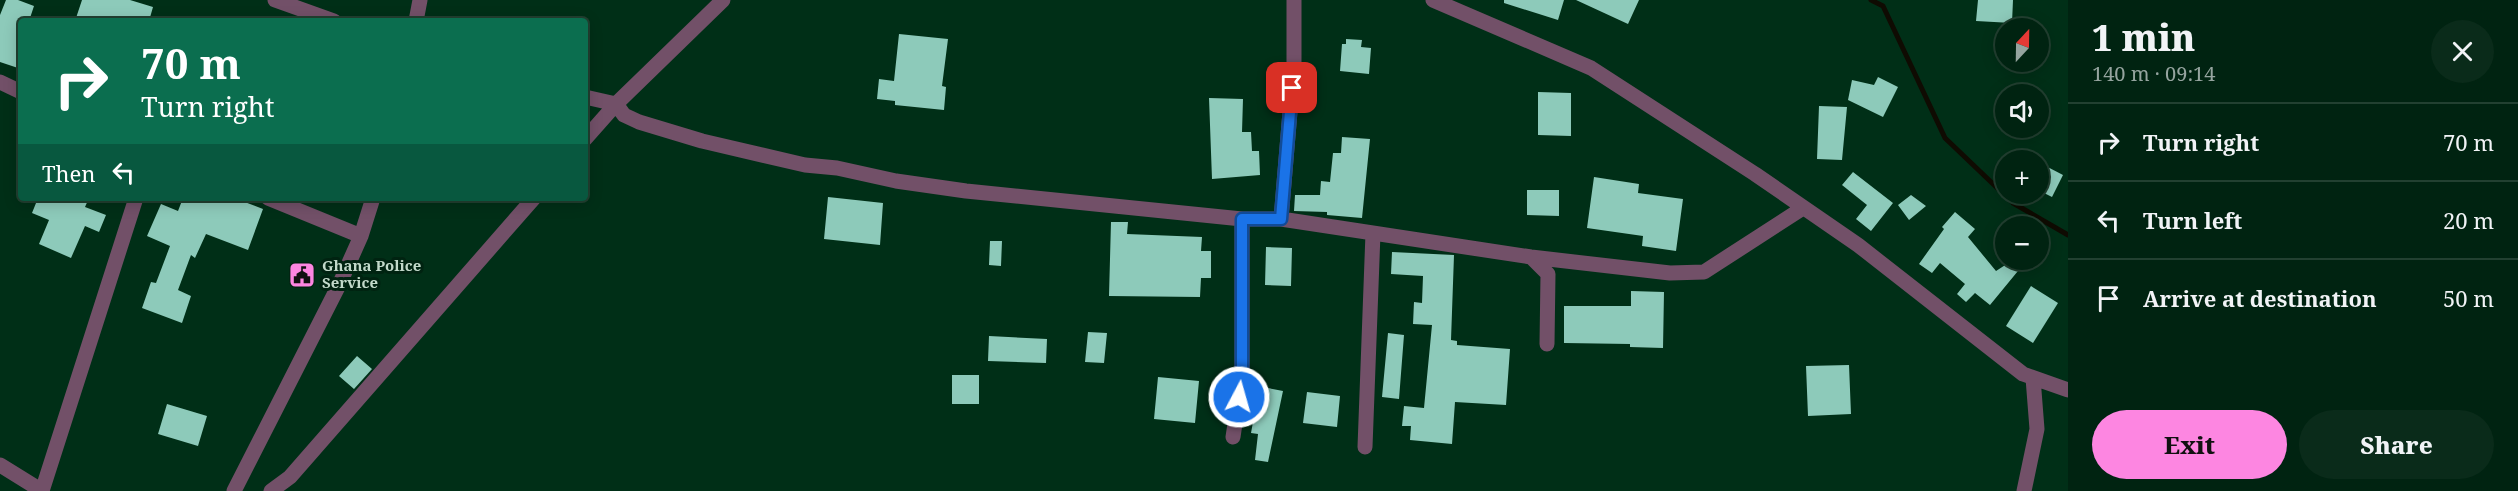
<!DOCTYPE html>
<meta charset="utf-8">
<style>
body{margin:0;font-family:"Noto Serif",serif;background:#0a2b1a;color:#f1f3f6;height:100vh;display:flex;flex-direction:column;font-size:22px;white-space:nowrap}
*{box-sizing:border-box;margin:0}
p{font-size:20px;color:#95a49f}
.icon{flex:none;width:33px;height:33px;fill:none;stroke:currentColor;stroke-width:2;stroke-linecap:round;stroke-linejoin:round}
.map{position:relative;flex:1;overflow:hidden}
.details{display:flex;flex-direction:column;background:#002311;width:450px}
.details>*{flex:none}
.guide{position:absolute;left:18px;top:18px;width:570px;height:183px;border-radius:6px;box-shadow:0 3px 15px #0003,0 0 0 2px #224031;background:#0b6e4f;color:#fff;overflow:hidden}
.needle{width:39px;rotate:22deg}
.tools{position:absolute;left:1995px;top:18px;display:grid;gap:12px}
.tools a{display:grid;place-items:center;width:54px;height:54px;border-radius:50%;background:#002311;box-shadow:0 3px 15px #0003,0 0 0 2px #224031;font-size:30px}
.pin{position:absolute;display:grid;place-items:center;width:51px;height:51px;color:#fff;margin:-26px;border-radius:12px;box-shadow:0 3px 9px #0006}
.me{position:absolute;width:66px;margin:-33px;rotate:6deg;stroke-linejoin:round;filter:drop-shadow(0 0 4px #0008)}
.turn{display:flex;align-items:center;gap:21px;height:126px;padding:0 24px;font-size:27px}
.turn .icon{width:78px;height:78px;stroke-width:2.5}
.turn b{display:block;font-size:42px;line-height:51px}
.then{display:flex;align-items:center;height:57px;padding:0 24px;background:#0003;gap:12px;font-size:22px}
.round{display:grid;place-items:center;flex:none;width:63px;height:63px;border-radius:32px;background:#0a2b1a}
.summary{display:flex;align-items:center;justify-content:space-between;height:102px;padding:0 24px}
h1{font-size:36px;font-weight:800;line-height:45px}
.action{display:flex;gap:12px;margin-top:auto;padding:12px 24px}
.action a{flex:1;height:69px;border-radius:36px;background:#fd86e1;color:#111;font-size:24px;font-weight:800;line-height:69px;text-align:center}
.action a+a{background:#0a2b1a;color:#f1f3f6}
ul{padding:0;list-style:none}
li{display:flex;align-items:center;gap:18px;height:78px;padding:0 24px;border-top:2px solid #224031}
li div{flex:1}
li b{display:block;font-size:22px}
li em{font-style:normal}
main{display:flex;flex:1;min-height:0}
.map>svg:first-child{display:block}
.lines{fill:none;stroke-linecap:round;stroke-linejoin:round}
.stream{stroke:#0f0b02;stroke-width:5}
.building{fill:#8dcaba}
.minor{stroke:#725068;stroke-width:15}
.route-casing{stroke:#114b97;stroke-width:15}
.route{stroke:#1a73e8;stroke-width:10}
.labels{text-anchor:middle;stroke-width:6;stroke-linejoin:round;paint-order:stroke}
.poi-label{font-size:15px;font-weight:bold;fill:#c2d9ca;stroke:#002311;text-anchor:start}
</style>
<main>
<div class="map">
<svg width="2068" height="491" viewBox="0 0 2068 491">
<rect width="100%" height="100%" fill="#002f17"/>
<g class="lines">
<path class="stream" d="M 1871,0 L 1883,6 L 1945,138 L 2013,203 L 2068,235"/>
</g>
<path class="building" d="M 6,0 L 18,0 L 34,6 L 29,21 L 21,21 L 21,60 L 18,68 L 0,62 L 0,15 Z
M 82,0 L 130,0 L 153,7 L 149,21 L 75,21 Z
M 1504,0 L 1564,0 L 1558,20 L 1504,3 Z
M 1576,0 L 1639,0 L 1628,24 Z
M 1978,0 L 2013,0 L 2012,23 L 1976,21 Z
M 899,34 L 948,39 L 942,86 L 946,87 L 944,110 L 895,105 L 895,101 L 877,99 L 879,79 L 894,81 Z
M 1346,39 L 1362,40 L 1361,47 L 1371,48 L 1369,74 L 1340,71 L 1342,44 L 1346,44 Z
M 1878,77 L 1898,87 L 1883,117 L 1848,100 L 1852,80 L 1874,85 Z
M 1538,92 L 1571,93 L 1571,136 L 1538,135 Z
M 1209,98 L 1243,99 L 1242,132 L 1251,132 L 1252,151 L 1259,151 L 1260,175 L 1212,179 Z
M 1819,106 L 1847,107 L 1842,160 L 1817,159 Z
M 1342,137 L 1370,139 L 1362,218 L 1327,215 L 1327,212 L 1294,211 L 1295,195 L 1320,195 L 1321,181 L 1330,182 L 1333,153 L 1341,153 Z
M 2038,162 L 2063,175 L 2052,197 L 2038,190 Z
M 1853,172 L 1893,203 L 1871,231 L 1856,219 L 1867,205 L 1842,185 Z
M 1594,177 L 1639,184 L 1638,193 L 1683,199 L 1676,251 L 1642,246 L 1643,236 L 1587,228 Z
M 1527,190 L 1559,190 L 1559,216 L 1527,215 Z
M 1911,195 L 1926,206 L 1909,220 L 1898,205 Z
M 828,197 L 883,203 L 880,245 L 824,239 Z
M 38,198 L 89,198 L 85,207 L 106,215 L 99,232 L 85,226 L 71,258 L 39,244 L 49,220 L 32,213 Z
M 183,198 L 234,198 L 263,209 L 248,250 L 206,234 L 195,258 L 191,255 L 178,290 L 191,296 L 182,323 L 142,308 L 151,282 L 156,283 L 170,246 L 147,236 L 161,204 L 178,211 Z
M 1955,212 L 1975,229 L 1968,237 L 1996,271 L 2013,260 L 2027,260 L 1990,305 L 1975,293 L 1966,302 L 1957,294 L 1965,284 L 1940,263 L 1932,273 L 1919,264 L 1944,229 L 1942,227 Z
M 1111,222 L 1128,222 L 1127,234 L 1202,237 L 1201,251 L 1211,251 L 1211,278 L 1201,278 L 1200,297 L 1109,296 Z
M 990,241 L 1002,241 L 1001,266 L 989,265 Z
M 1266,247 L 1292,248 L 1291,286 L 1265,285 Z
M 1392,252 L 1454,255 L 1451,340 L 1457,341 L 1457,345 L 1510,349 L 1506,405 L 1455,402 L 1452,444 L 1410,440 L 1411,426 L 1402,426 L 1404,406 L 1424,408 L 1432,325 L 1413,324 L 1414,302 L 1422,303 L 1423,276 L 1391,274 Z
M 2031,286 L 2058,303 L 2033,343 L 2006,326 Z
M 1631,291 L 1664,292 L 1663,348 L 1630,347 L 1630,344 L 1564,343 L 1564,306 L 1631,306 Z
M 1088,332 L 1107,333 L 1104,363 L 1085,362 Z
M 1388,333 L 1404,335 L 1399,399 L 1382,397 Z
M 989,336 L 1047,339 L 1046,363 L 988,361 Z
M 357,356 L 372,369 L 354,389 L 339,376 Z
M 1849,365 L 1851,414 L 1808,416 L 1806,366 Z
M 952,375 L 979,375 L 979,404 L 952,404 Z
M 1158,377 L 1199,381 L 1195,423 L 1154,419 Z
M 1252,385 L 1283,391 L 1268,462 L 1255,460 L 1258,434 L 1251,433 L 1255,411 L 1248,409 Z
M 1307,392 L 1340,396 L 1337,427 L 1303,423 Z
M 167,404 L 207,416 L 198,446 L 158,434 Z"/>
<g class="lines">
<path class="minor" d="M 275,0 L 334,21
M 1433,0 L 1591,68 L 1755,174 L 1858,245 L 2023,374 L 2068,390
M 416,21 L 420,0
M 0,82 L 21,92
M 585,97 L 616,104 L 624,115 L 639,122 L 702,141 L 805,165 L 837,168 L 896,181 L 966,191 L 1242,219 L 1281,219 L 1531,257 L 1670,273 L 1704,272 L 1803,208
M 585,139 L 616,104 L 723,0
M 268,198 L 361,236
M 1281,219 L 1294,64 L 1294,0
M 1531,257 L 1548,274 L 1547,344
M 1233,437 L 1242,377 L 1242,219
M 1365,447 L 1373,233
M 0,465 L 42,491
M 42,491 L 136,198
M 234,491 L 340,283 L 361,236 L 373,198
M 271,491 L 290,477 L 534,198
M 2024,491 L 2037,429 L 2033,378"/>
</g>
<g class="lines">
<defs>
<path id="route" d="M 1239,397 L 1242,377 L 1242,219 L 1281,219 L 1292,88"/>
</defs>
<use href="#route" class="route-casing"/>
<use href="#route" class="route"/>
</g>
<defs>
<symbol id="civic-square" viewBox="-11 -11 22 22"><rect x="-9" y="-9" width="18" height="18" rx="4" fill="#fd86e1" stroke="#002311"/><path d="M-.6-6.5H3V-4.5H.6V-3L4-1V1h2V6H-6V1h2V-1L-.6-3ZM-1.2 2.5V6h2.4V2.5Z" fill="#111"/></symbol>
</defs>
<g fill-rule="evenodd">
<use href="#civic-square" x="287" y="260" width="30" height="30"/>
</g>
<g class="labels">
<g class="poi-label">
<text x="322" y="271">Ghana Police<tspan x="322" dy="17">Service</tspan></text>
</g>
</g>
</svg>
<div class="tools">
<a><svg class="needle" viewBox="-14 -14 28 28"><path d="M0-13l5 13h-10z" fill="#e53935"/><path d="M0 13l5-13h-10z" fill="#95a49f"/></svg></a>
<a><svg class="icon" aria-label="sound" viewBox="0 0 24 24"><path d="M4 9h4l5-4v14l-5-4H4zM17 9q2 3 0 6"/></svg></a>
<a>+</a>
<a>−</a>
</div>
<div class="pin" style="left:1292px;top:88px;background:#d93025"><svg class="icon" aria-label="arrive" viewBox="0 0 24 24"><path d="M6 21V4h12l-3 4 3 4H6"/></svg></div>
<svg class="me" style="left:1239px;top:397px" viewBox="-20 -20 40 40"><circle r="17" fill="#1a73e8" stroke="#fff" stroke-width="3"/><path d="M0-11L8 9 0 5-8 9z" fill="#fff"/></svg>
<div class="guide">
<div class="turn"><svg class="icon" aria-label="right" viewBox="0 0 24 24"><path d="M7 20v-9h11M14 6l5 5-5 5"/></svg><div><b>70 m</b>Turn right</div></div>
<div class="then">Then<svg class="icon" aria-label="left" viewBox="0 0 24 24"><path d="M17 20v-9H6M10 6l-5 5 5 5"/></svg></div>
</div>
</div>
<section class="details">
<div class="summary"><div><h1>1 min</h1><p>140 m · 09:14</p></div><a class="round"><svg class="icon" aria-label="close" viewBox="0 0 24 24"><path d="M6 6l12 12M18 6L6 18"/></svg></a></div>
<ul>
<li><svg class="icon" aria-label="right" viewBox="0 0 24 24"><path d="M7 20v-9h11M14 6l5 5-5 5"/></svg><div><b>Turn right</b></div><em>70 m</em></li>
<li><svg class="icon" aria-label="left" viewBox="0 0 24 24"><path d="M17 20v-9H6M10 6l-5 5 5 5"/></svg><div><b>Turn left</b></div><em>20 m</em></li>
<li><svg class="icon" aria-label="arrive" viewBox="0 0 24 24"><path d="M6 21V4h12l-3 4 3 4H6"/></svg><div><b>Arrive at destination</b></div><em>50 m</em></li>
</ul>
<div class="action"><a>Exit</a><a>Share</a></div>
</section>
</main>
